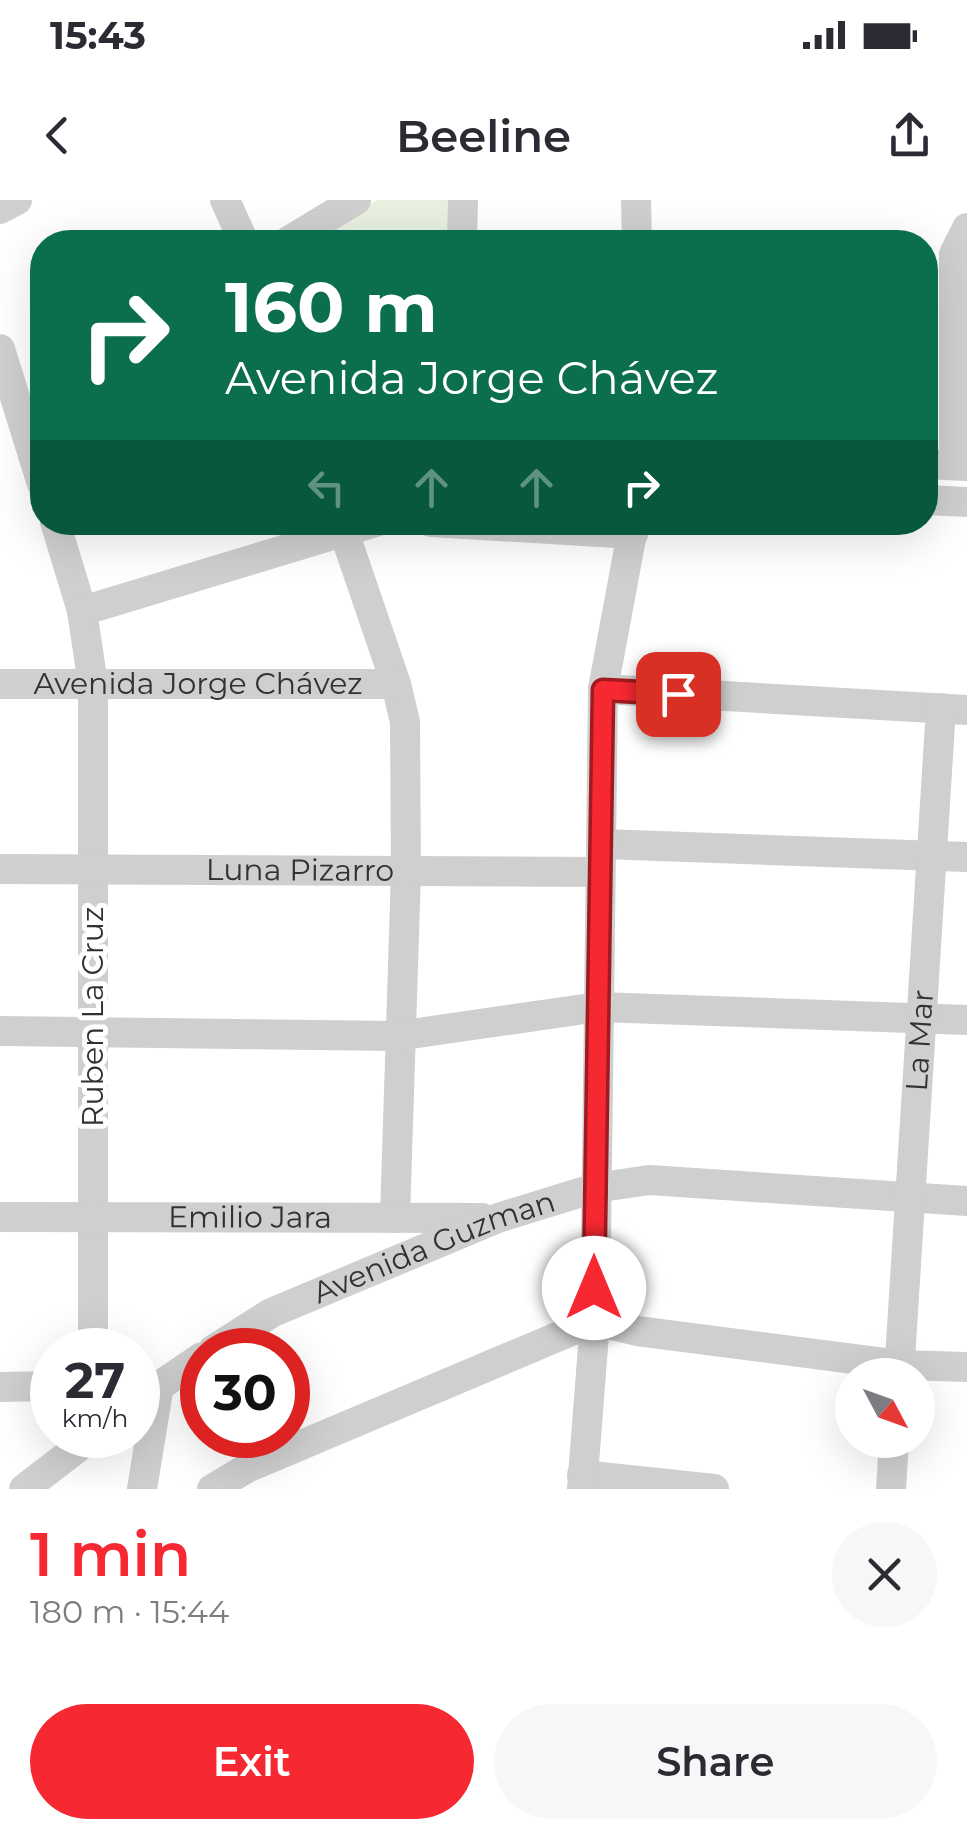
<!DOCTYPE html>
<meta charset="utf-8">
<style>
body{margin:0;font-family:Montserrat,sans-serif;background:#f7f7f7;color:#2b2b33;height:100vh;display:flex;flex-direction:column;font-size:38px;white-space:nowrap}
*{box-sizing:border-box;margin:0}
p{font-size:32px;color:#7c7c81}
.icon{flex:none;width:55px;height:55px;fill:none;stroke:currentColor;stroke-width:2;stroke-linecap:round;stroke-linejoin:round}
.map{position:relative;height:1289px;overflow:hidden}
.sheet{display:flex;flex-direction:column;background:#fff;flex:1}
.sheet>*{flex:none}
.top-card{position:absolute;left:30px;top:30px;width:908px;height:305px;border-radius:40px;box-shadow:0 10px 40px #0002;background:#0b6e4f;color:#fff;overflow:hidden}
.needle{width:65px;rotate:131deg}
.fabs{position:absolute;left:835px;top:1158px;display:grid;gap:20px}
.fabs a{display:grid;place-items:center;width:100px;height:100px;border-radius:50%;background:#fff;box-shadow:0 10px 40px #0002;font-size:50px}
.speed{position:absolute;left:30px;top:1128px;display:flex;gap:20px;font-size:50px;font-weight:700;text-align:center}
.speed>*{display:grid;place-content:center;width:130px;height:130px;border-radius:50%;background:#fff;box-shadow:0 10px 40px #0002;line-height:1}
.speed small{font-size:25px;font-weight:400}
.speed .limit{border:15px solid #d22;background:#fff;color:#111}
.pin{position:absolute;display:grid;place-items:center;width:85px;height:85px;color:#fff;margin:-42px;border-radius:20px;box-shadow:0 5px 15px #0006}
.me{position:absolute;width:110px;margin:-55px;rotate:0deg;stroke-linejoin:round;filter:drop-shadow(0 0 8px #0008)}
.turn{display:flex;align-items:center;gap:35px;height:210px;padding:0 30px;font-size:45px}
.turn .icon{width:130px;height:130px;stroke-width:2.5}
.turn b{display:block;font-size:70px;line-height:85px}
.lanes{display:flex;align-items:center;height:95px;padding:0 30px;background:#0003;justify-content:center;gap:50px;direction:ltr}
.lanes .off{opacity:.35}
.round{display:grid;place-items:center;flex:none;width:105px;height:105px;border-radius:52px;background:#f7f7f7}
.head{display:flex;align-items:center;justify-content:space-between;height:170px;padding:0 30px}
h1{font-size:60px;font-weight:600;line-height:75px;color:#f62832}
.primary-button{display:flex;gap:20px;margin-top:auto;padding:20px 30px}
.primary-button a{flex:1;height:115px;border-radius:60px;background:#f62832;color:#fff;font-size:40px;font-weight:600;line-height:115px;text-align:center}
.primary-button a+a{background:#f7f7f7;color:#2b2b33}
.status{display:flex;justify-content:space-between;align-items:center;height:70px;padding:0 50px;background:#fff;direction:ltr}
.status svg{height:28px;fill:currentColor}
header{display:flex;justify-content:space-between;align-items:center;height:130px;padding:0 30px;background:#fff;font-size:45px;font-weight:600}
.map>svg:first-child{display:block}
.green{fill:#e8f0e0}
.lines{fill:none;stroke-linecap:round;stroke-linejoin:round}
.minor{stroke:#cfcfcf;stroke-width:30}
.route-casing{stroke:#a01a20;stroke-width:25}
.route{stroke:#f62832;stroke-width:18}
.labels{text-anchor:middle;stroke-width:10;stroke-linejoin:round;paint-order:stroke}
.street-label{font-size:30px;fill:#323232;stroke:#fff}
</style>
<div class="status"><b>15:43</b><svg viewBox="0 0 49 12"><path d="M0 12V9h3v3zM5 12V6h3v6zM10 12V3h3v9zM15 12V0h3v12zM26 1h20v11H26zM47 4h2v5h-2z"/></svg></div>
<header><svg class="icon" aria-label="back" viewBox="0 0 24 24"><path d="M15 5l-7 7 7 7"/></svg>Beeline<svg class="icon" aria-label="share" viewBox="0 0 24 24"><path d="M12 15V3M7 8l5-5 5 5M5 13v7h14v-7"/></svg></header>
<div class="map">
<svg width="967" height="1289" viewBox="0 0 967 1289">
<rect width="100%" height="100%" fill="#fff"/>
<path class="green" d="M 377,0 L 453,0 L 452,42 L 308,42 Z"/>
<g class="lines">
<g class="minor">
<path d="M 225,0 L 244,42"/>
<path d="M 636,0 L 637,42"/>
<path d="M 0,9 L 17,0"/>
<path d="M 287,42 L 356,0"/>
<path d="M 462,42 L 463,0"/>
<path d="M 0,149 L 42,284"/>
<path d="M 925,264 L 967,266"/>
<path d="M 954,265 L 954,54 L 967,28"/>
<path d="M 925,300 L 967,302"/>
<path d="M 55,322 L 82,411 L 93,484 L 93,1150"/>
<path d="M 431,322 L 633,334"/>
<path d="M 344,332 L 396,484 L 405,522 L 406,671 L 395,1018"/>
<path d="M 82,411 L 376,322"/>
<path id="s1" d="M 0,484 L 396,484"/>
<path d="M 603,489 L 967,510"/>
<path d="M 602,644 L 967,657"/>
<path id="s2" d="M 0,669 L 600,672"/>
<path d="M 0,831 L 397,836 L 598,807 L 967,820"/>
<path id="s3" d="M 0,1017 L 482,1018"/>
<path id="s4" d="M 213,1150 L 271,1113 L 498,1018 L 595,988 L 649,980 L 967,1001"/>
<path id="s5" d="M 899,1175 L 941,508"/>
<path d="M 138,1185 L 159,1185 L 142,1289"/>
<path d="M 0,1187 L 52,1186"/>
<path d="M 143,1197 L 202,1157"/>
<path d="M 582,1275 L 714,1289"/>
<path d="M 24,1289 L 94,1235"/>
<path d="M 212,1289 L 247,1268 L 595,1121 L 637,1131 L 900,1165 L 967,1167"/>
<path d="M 582,1289 L 595,1121 L 603,489 L 634,322"/>
<path d="M 891,1289 L 894,1240"/>
</g>
</g>
<g class="lines">
<defs>
<path id="route" d="M 594,1088 L 603,490 L 678,494"/>
</defs>
<use href="#route" class="route-casing"/>
<use href="#route" class="route"/>
</g>
<g class="labels">
<g class="street-label">
<text dy="10" stroke="none"><textPath href="#s1" startOffset="198">Avenida Jorge Chávez</textPath></text>
<text dy="10" stroke="none"><textPath href="#s2" startOffset="300">Luna Pizarro</textPath></text>
<text transform="translate(93 817) rotate(-90)" y="10">Ruben La Cruz</text>
<text dy="10" stroke="none"><textPath href="#s5" startOffset="335">La Mar</textPath></text>
<text dy="10" stroke="none"><textPath href="#s3" startOffset="250">Emilio Jara</textPath></text>
<text dy="10" stroke="none"><textPath href="#s4" startOffset="245">Avenida Guzman</textPath></text>
</g>
</g>
</svg>
<div class="fabs">
<a><svg class="needle" viewBox="-14 -14 28 28"><path d="M0-13l5 13h-10z" fill="#e53935"/><path d="M0 13l5-13h-10z" fill="#7c7c81"/></svg></a>
</div>
<div class="speed"><div>27<small>km/h</small></div><div class="limit">30</div></div>
<div class="pin" style="left:678px;top:494px;background:#d93025"><svg class="icon" aria-label="arrive" viewBox="0 0 24 24"><path d="M6 21V4h12l-3 4 3 4H6"/></svg></div>
<svg class="me" style="left:594px;top:1088px" viewBox="-20 -20 40 40"><circle r="19" fill="#fff"/><path d="M0-13L10 11 0 6-10 11z" fill="#f62832"/></svg>
<div class="top-card">
<div class="turn"><svg class="icon" aria-label="right" viewBox="0 0 24 24"><path d="M7 20v-9h11M14 6l5 5-5 5"/></svg><div><b>160 m</b>Avenida Jorge Chávez</div></div>
<div class="lanes"><svg class="icon off" aria-label="left" viewBox="0 0 24 24"><path d="M17 20v-9H6M10 6l-5 5 5 5"/></svg><svg class="icon off" aria-label="ahead" viewBox="0 0 24 24"><path d="M12 20V5M6 11l6-6 6 6"/></svg><svg class="icon off" aria-label="ahead" viewBox="0 0 24 24"><path d="M12 20V5M6 11l6-6 6 6"/></svg><svg class="icon" aria-label="right" viewBox="0 0 24 24"><path d="M7 20v-9h11M14 6l5 5-5 5"/></svg></div>
</div>
</div>
<section class="sheet">
<div class="head"><div><h1>1 min</h1><p>180 m · 15:44</p></div><a class="round"><svg class="icon" aria-label="close" viewBox="0 0 24 24"><path d="M6 6l12 12M18 6L6 18"/></svg></a></div>
<div class="primary-button"><a>Exit</a><a>Share</a></div>
</section>
